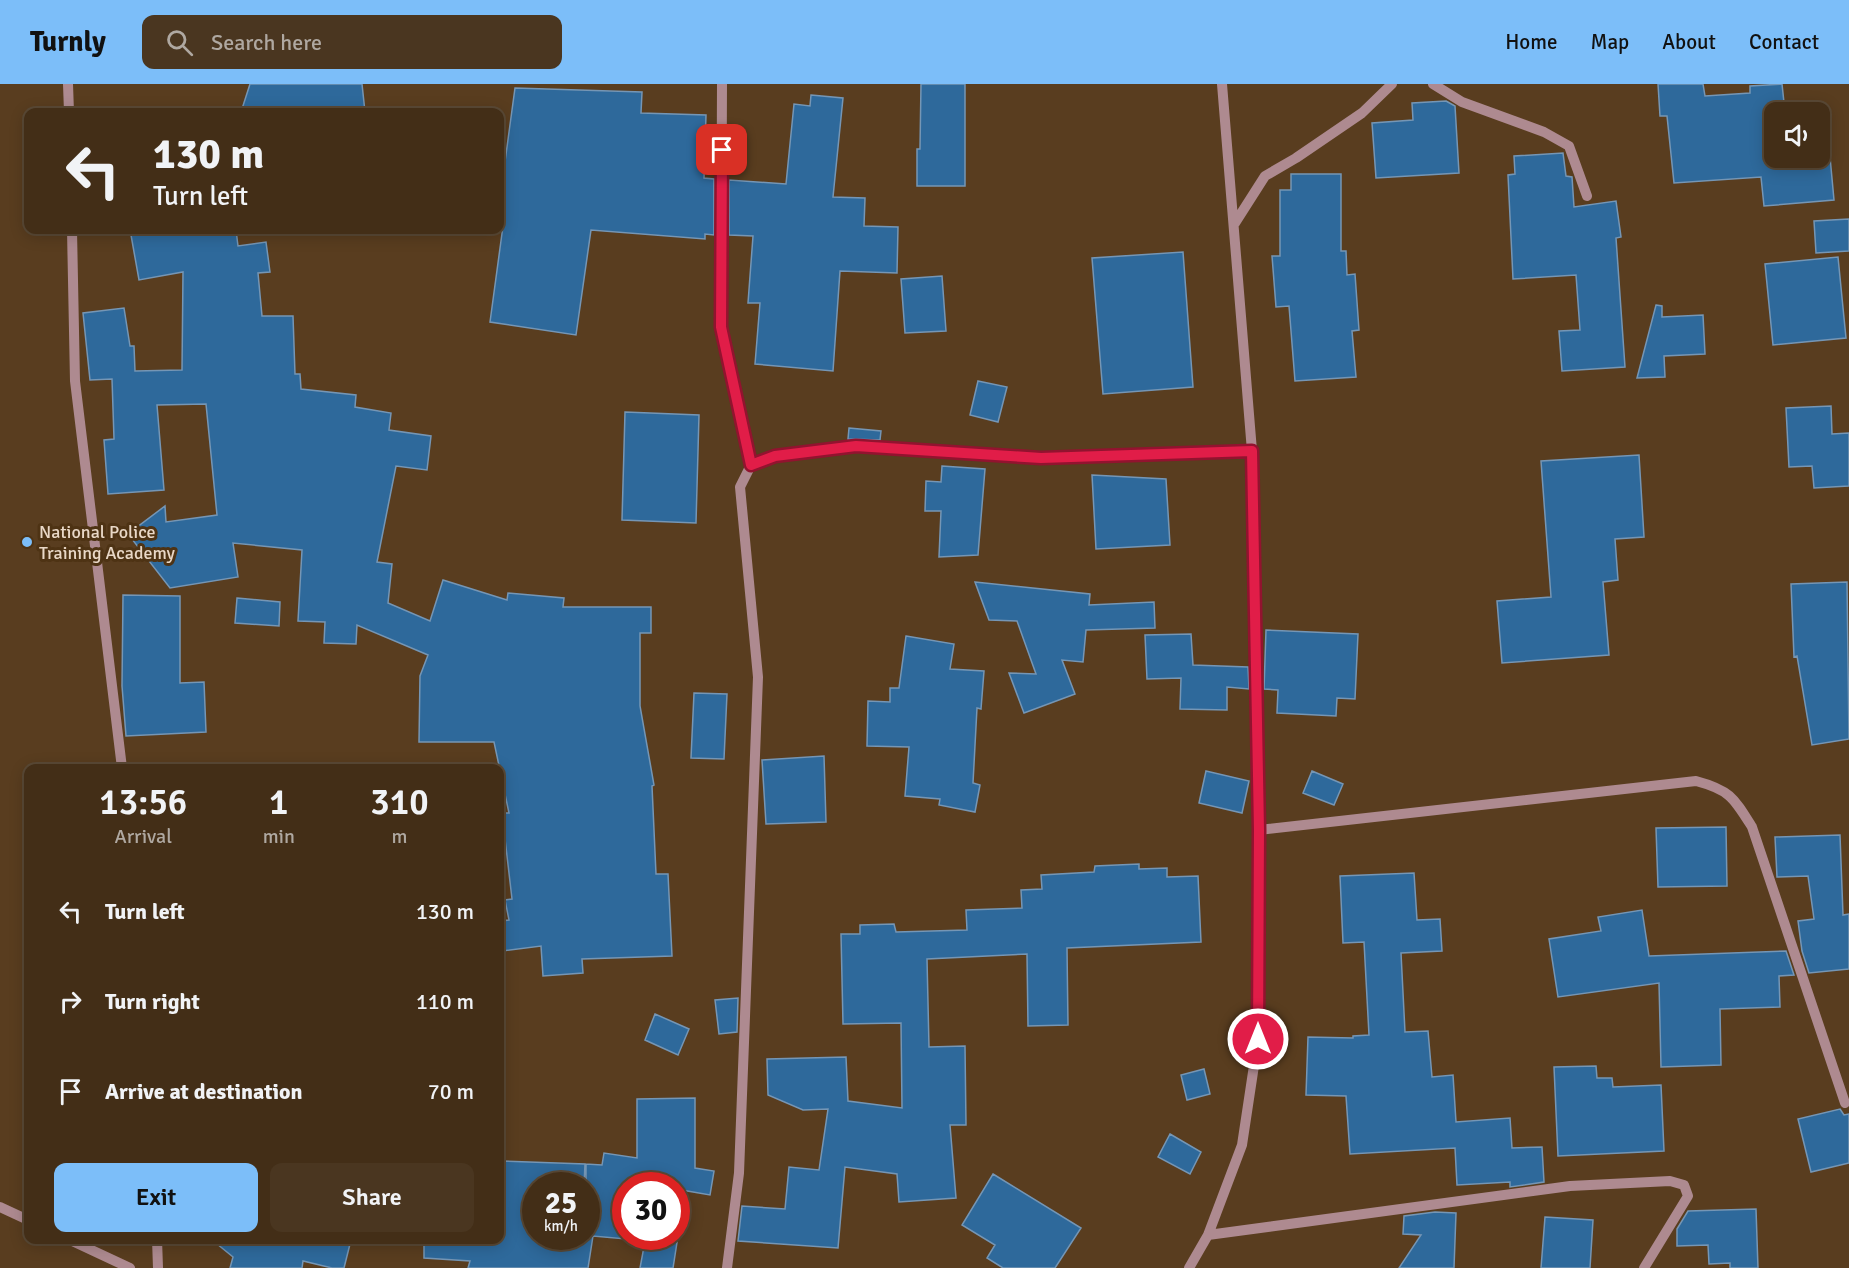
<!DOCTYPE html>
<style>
body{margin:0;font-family:Signika,sans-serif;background:#4a3620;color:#f1f3f6;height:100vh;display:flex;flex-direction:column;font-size:22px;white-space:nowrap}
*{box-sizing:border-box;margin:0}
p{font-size:20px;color:#afa8a1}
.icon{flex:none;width:33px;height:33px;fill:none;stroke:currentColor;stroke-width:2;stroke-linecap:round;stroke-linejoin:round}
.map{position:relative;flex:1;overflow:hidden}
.details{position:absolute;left:24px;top:680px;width:480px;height:480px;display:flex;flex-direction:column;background:#432e17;border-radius:12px;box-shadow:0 3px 15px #0003,0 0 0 2px #5b4a36}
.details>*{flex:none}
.guide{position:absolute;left:24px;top:24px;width:480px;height:126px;border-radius:12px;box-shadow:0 3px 15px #0003,0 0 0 2px #5b4a36;background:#432e17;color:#f1f3f6;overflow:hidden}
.tools{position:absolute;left:1764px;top:18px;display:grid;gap:12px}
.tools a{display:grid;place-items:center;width:66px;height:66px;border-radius:12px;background:#432e17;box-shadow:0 3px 15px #0003,0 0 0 2px #5b4a36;font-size:30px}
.speed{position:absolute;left:522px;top:1088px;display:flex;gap:12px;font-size:30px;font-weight:700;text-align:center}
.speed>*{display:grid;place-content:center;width:78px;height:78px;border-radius:50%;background:#432e17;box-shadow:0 3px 15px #0003,0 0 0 2px #5b4a36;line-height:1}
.speed small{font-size:15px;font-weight:400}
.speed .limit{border:9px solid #d22;background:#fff;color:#111}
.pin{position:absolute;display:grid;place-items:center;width:51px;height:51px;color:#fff;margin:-26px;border-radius:12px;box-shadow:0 3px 9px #0006}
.me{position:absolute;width:66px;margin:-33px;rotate:0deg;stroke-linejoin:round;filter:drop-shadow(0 0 4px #0008)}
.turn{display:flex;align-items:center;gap:21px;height:126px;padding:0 30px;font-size:27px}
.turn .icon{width:78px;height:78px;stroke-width:2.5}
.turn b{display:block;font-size:42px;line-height:51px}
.eta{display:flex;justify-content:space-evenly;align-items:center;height:102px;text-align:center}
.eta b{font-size:36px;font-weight:600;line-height:42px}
.primary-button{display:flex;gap:12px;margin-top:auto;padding:12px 30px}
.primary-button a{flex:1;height:69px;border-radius:12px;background:#7cbef9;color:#111;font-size:24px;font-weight:600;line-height:69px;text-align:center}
.primary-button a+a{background:#4a3620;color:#f1f3f6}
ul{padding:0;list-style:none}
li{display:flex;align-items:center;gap:18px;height:90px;padding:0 30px}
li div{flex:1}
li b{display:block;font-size:22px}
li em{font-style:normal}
header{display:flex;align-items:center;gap:36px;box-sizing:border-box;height:84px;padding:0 30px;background:#7cbef9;color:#111}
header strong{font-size:28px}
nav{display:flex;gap:33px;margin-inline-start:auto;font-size:21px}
.search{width:420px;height:54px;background:#4a3620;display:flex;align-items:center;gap:15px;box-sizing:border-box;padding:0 21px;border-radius:12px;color:#afa8a1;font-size:22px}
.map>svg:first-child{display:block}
.building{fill:#2e699b;stroke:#7596b5;stroke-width:1.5}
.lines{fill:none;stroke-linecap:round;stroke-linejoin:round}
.minor{stroke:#ae8a90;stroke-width:10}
.route-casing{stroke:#92132f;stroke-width:15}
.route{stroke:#e11d48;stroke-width:10}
.poi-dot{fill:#7cbef9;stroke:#4e3314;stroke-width:2}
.labels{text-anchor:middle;stroke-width:6;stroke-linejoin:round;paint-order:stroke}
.poi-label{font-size:18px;fill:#e9d8c7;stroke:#4e3314;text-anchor:start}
</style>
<header>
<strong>Turnly</strong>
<div class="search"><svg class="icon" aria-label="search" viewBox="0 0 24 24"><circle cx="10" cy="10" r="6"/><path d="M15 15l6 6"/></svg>Search here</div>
<nav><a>Home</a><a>Map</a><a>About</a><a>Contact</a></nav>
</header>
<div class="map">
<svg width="1849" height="1184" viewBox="0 0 1849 1184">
<rect width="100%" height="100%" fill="#593d1f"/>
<path class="building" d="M 250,0 L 362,0 L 365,28 L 241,28 Z
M 921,0 L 965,0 L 965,102 L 917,102 L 917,65 L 920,65 Z
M 1658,0 L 1703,0 L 1705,12 L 1750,9 L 1750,2 L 1782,0 L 1785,28 L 1774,28 L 1774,74 L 1820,74 L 1820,62 L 1829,62 L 1834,116 L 1764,122 L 1761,93 L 1674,99 L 1667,32 L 1660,32 Z
M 515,4 L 642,8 L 641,29 L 706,31 L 704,94 L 714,95 L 714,151 L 705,150 L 705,155 L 591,146 L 576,251 L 490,238 L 503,142 L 500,142 L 500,84 L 504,85 Z
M 811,11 L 843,14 L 833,113 L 865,114 L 864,142 L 898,143 L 897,189 L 840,187 L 833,287 L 755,280 L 760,219 L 748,219 L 753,152 L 729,151 L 729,96 L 786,100 L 794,20 L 810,22 Z
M 1446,17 L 1455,22 L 1459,89 L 1376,94 L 1372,39 L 1413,36 L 1412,19 Z
M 1563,69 L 1566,92 L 1572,93 L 1574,123 L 1616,117 L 1621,153 L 1616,154 L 1625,283 L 1562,287 L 1559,247 L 1580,246 L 1576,191 L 1513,195 L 1508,91 L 1515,90 L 1514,72 Z
M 1291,90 L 1341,90 L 1341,167 L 1346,167 L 1347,191 L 1355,190 L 1359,246 L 1352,247 L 1356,293 L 1295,297 L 1289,222 L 1276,223 L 1272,172 L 1280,172 L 1280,106 L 1291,106 Z
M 1849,135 L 1849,167 L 1816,169 L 1814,137 Z
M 160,146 L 236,146 L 238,162 L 266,158 L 270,188 L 258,189 L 262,232 L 293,232 L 295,290 L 300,290 L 301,305 L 356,311 L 355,323 L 391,329 L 389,346 L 431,352 L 427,386 L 396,382 L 377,478 L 392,480 L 388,519 L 430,537 L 443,496 L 507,516 L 508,509 L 564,514 L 563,523 L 651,523 L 651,549 L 640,549 L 640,622 L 654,701 L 652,702 L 656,790 L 668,790 L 672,872 L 582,875 L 583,889 L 543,892 L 541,862 L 502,867 L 500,837 L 509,836 L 505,816 L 512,815 L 502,729 L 509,729 L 494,658 L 419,658 L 420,592 L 428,571 L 357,541 L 356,560 L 324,559 L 325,538 L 298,537 L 302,466 L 233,459 L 238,493 L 170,504 L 128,450 L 165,422 L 166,438 L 217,431 L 206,320 L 157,321 L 164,406 L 108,410 L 104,356 L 114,355 L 112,295 L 90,296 L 83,229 L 124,224 L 130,262 L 134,262 L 135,287 L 182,286 L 183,188 L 139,196 L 131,151 Z
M 1183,168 L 1193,303 L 1103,310 L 1092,174 Z
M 1838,173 L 1846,254 L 1773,261 L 1765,180 Z
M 942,192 L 946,247 L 905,249 L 901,195 Z
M 1656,221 L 1662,222 L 1662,233 L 1703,231 L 1705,270 L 1664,272 L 1665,293 L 1637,294 Z
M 978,297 L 1007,303 L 998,338 L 970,331 Z
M 1831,322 L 1832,350 L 1849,349 L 1849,402 L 1814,404 L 1812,382 L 1789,383 L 1786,324 Z
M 625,328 L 699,331 L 696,439 L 622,436 Z
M 849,344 L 881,347 L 880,356 L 848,355 Z
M 1639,371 L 1644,453 L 1615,455 L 1618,496 L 1603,498 L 1609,571 L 1502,579 L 1497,517 L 1551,513 L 1541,377 Z
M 942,382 L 985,385 L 978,471 L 939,473 L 941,427 L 925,427 L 926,397 L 941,398 Z
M 1092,391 L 1166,395 L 1170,461 L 1096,465 Z
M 975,498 L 1090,510 L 1089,521 L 1154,518 L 1155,544 L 1086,546 L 1083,578 L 1062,576 L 1075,610 L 1024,629 L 1009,589 L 1036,590 L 1017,537 L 989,536 Z
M 1847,498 L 1849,655 L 1812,661 L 1797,572 L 1794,573 L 1791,500 Z
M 123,511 L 180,512 L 180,599 L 204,598 L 206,648 L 126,652 L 122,602 Z
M 237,514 L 280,518 L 279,542 L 235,539 Z
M 1266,546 L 1358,550 L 1355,615 L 1337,614 L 1336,632 L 1277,629 L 1278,606 L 1264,605 Z
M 1191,550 L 1193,581 L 1248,583 L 1249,605 L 1227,603 L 1227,626 L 1180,625 L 1181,594 L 1147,595 L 1145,551 Z
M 906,552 L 954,560 L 950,585 L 984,587 L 981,625 L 977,624 L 973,699 L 980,701 L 975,728 L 939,721 L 940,715 L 905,712 L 909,663 L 867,662 L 868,617 L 890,618 L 890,604 L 899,604 Z
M 694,609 L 727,610 L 724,675 L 691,674 Z
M 824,672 L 826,738 L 766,740 L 762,676 Z
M 1206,687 L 1249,697 L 1242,729 L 1199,719 Z
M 1312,687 L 1343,700 L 1334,721 L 1303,709 Z
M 1726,743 L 1727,802 L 1658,803 L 1656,744 Z
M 1840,751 L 1843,831 L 1849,830 L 1849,885 L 1809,889 L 1802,867 L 1798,837 L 1814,835 L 1808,792 L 1777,793 L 1775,753 Z
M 1139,780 L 1139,785 L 1167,784 L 1167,793 L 1198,792 L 1201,858 L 1067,864 L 1068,941 L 1028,942 L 1027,870 L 927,875 L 929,963 L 965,962 L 966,1041 L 950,1041 L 956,1114 L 899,1118 L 897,1090 L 845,1083 L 838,1164 L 738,1157 L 742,1122 L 785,1125 L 789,1083 L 819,1086 L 828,1025 L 803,1026 L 768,1011 L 767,975 L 846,973 L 848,1017 L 902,1024 L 901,939 L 843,940 L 841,850 L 860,850 L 860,841 L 894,840 L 896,848 L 967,846 L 966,826 L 1022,824 L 1021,806 L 1042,805 L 1041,791 L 1094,788 L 1095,782 Z
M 1414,789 L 1417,836 L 1440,835 L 1442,867 L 1401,869 L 1405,948 L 1428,947 L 1432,993 L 1453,991 L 1456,1038 L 1510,1034 L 1512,1064 L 1542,1063 L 1544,1098 L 1510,1103 L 1510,1098 L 1457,1101 L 1455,1064 L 1350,1070 L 1346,1012 L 1306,1011 L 1308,953 L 1353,954 L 1353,952 L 1369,951 L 1364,858 L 1343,859 L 1340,792 Z
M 1642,826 L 1649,872 L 1786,867 L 1794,891 L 1779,892 L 1780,923 L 1720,925 L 1721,981 L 1661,983 L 1659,899 L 1558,913 L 1549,855 L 1601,847 L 1598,833 Z
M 738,914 L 737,948 L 719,950 L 715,916 Z
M 655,930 L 689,945 L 678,971 L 645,956 Z
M 1596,982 L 1597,994 L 1612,994 L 1613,1003 L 1661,1001 L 1664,1067 L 1558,1072 L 1554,983 Z
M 1204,985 L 1210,1010 L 1187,1016 L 1181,991 Z
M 695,1014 L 695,1084 L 714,1087 L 710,1111 L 676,1105 L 676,1101 L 626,1101 L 626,1155 L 593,1152 L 588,1184 L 468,1184 L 470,1177 L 424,1174 L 424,1155 L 500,1155 L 500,1092 L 503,1092 L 504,1077 L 585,1080 L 584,1101 L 536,1101 L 536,1152 L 591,1152 L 586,1152 L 586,1080 L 602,1081 L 604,1069 L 637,1074 L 637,1015 Z
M 1840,1025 L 1844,1031 L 1849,1030 L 1849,1079 L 1811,1088 L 1798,1035 Z
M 1170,1050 L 1201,1068 L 1190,1090 L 1158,1073 Z
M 993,1090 L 1081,1144 L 1055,1184 L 1003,1184 L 987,1174 L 995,1161 L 962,1141 Z
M 1756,1125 L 1758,1184 L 1730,1184 L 1730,1179 L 1709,1180 L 1708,1161 L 1677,1162 L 1677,1145 L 1688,1127 Z
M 1435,1128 L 1456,1129 L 1454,1184 L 1399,1184 L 1421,1151 L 1403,1150 L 1404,1132 Z
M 1545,1133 L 1593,1136 L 1590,1184 L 1541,1184 Z
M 646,1152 L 678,1152 L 673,1184 L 640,1184 Z
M 211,1155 L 329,1155 L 350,1160 L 344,1184 L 332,1184 L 303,1177 L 302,1184 L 230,1184 L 233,1173 Z"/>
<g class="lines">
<path class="minor" d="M 68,0 L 69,28
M 722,0 L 721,243 L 751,381
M 1433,0 L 1462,18 L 1544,48 L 1569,62 L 1587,112
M 1235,139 L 1265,92 L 1296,74 L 1362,29 L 1392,0
M 72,146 L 75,297 L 122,684
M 1259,746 L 1696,697 C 1730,706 1734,714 1752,743 L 1845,1019
M 0,1123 L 28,1136
M 1208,1151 L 1570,1102 L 1670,1097 L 1684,1101 L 1688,1112 L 1644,1184
M 68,1155 L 130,1184
M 157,1155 L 158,1184
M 727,1184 L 739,1089 L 758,593 L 740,403 L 751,381 L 775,372 L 856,362 L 1041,374 L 1252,367
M 1189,1184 L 1208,1151 L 1242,1061 L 1258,955 L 1259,746 L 1252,367 L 1222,0"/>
</g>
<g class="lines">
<defs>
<path id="route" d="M 722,66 L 721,243 L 751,381 L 775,372 L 856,362 L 1041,374 L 1252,367 L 1259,746 L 1258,955"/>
</defs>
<use href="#route" class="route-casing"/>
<use href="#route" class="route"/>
</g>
<circle class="poi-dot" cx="27" cy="458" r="6"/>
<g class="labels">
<g class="poi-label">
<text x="39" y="454">National Police<tspan x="39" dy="21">Training Academy</tspan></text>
</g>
</g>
</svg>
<div class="tools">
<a><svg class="icon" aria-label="sound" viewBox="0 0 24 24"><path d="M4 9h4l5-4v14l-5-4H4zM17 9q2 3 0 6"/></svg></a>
</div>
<div class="speed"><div>25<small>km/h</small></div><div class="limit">30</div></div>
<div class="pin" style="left:722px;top:66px;background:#d93025"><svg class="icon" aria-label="arrive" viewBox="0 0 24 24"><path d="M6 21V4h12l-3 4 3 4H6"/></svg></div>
<svg class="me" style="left:1258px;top:955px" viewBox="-20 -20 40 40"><circle r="17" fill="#e11d48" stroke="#fff" stroke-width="3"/><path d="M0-11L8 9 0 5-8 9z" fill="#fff"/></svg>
<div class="guide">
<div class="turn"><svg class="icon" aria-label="left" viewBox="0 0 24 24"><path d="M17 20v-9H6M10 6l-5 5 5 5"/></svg><div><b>130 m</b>Turn left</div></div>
</div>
<section class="details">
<div class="eta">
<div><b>13:56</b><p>Arrival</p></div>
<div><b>1</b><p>min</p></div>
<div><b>310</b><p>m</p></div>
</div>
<ul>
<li><svg class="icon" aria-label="left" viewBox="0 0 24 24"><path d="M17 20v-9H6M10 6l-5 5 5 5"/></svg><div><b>Turn left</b></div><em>130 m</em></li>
<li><svg class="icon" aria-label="right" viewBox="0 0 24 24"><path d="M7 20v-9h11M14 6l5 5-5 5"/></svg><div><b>Turn right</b></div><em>110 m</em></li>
<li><svg class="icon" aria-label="arrive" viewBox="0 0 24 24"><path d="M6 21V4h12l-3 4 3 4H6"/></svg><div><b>Arrive at destination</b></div><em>70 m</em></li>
</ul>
<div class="primary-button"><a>Exit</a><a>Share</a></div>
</section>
</div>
